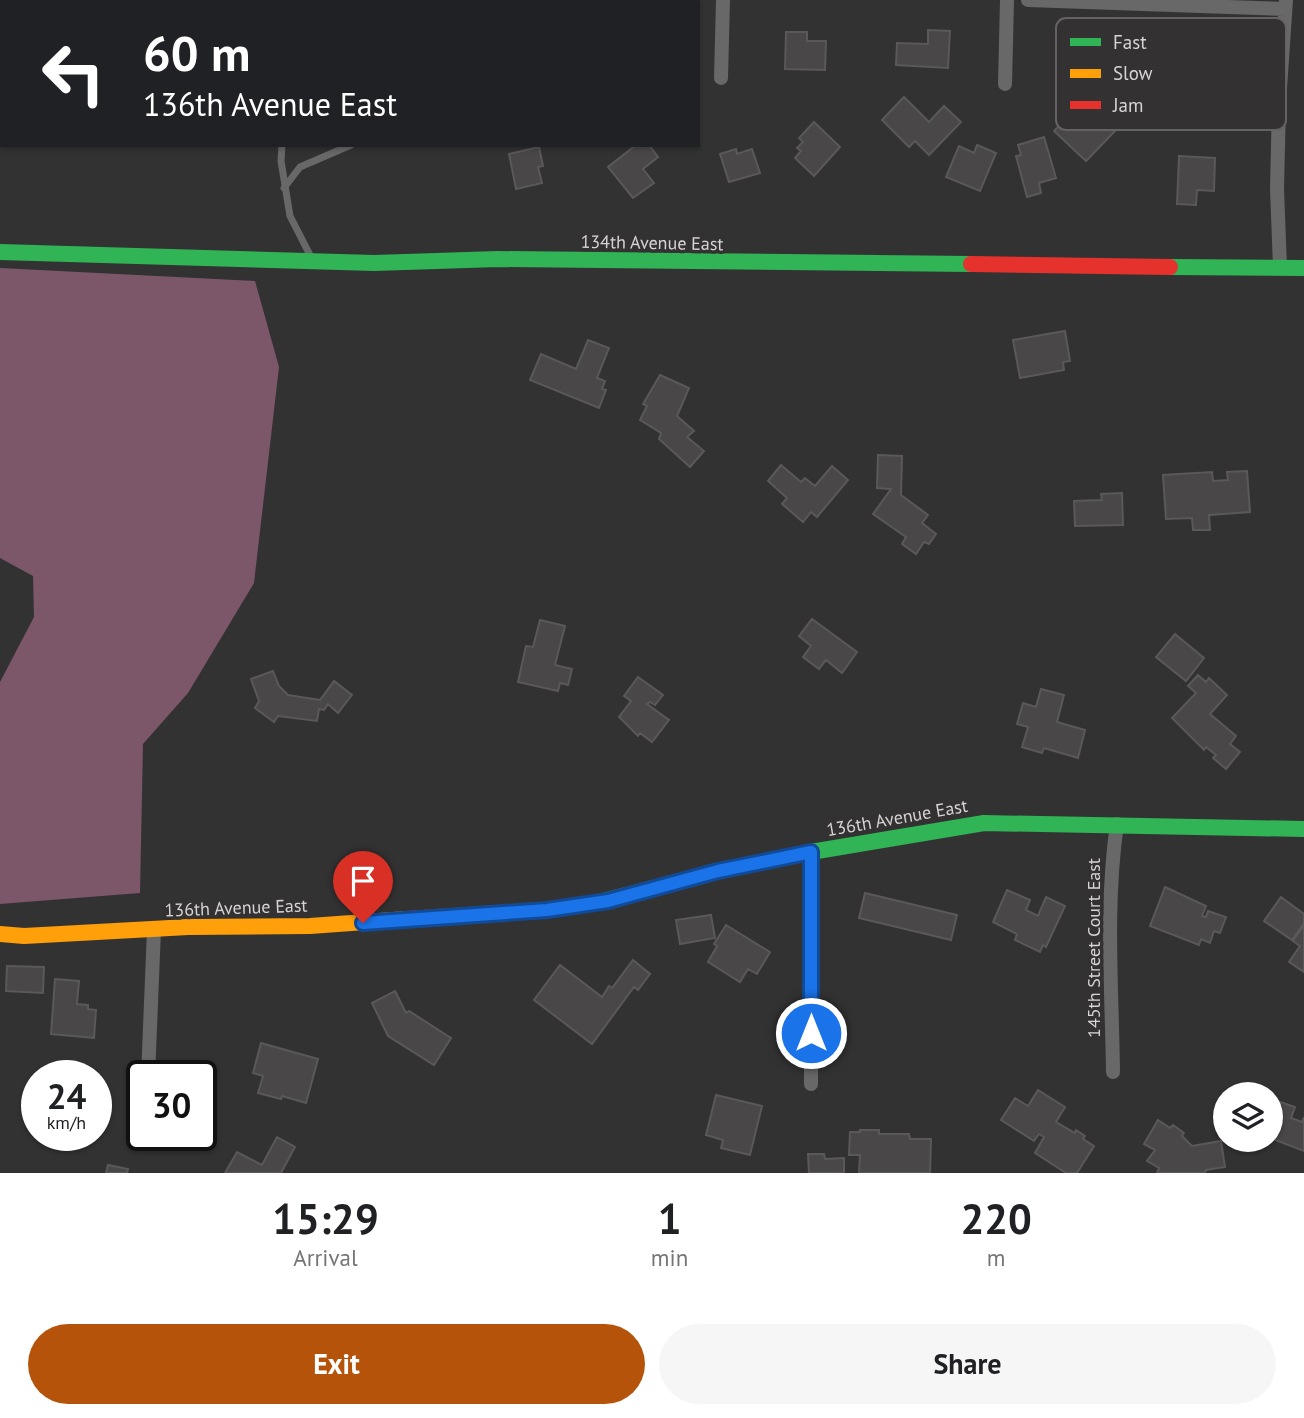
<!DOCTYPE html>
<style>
body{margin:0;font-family:"PT Sans",sans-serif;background:#f6f6f6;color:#202124;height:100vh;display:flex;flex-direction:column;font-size:26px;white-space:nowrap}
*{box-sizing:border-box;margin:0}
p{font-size:23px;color:#757577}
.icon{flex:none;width:38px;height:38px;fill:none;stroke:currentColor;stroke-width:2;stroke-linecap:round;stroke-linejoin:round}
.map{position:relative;height:1173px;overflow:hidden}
.details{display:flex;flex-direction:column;background:#fff;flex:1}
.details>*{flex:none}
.top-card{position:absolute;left:0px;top:0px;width:700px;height:147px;box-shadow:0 2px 5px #0004;background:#202124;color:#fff;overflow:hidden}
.fabs{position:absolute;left:1213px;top:1082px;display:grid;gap:14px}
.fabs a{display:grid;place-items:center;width:70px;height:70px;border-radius:50%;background:#fff;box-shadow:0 2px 5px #0004;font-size:35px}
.speed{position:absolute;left:21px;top:1060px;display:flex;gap:14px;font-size:35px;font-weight:700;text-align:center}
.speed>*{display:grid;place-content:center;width:91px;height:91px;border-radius:50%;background:#fff;box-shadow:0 2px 5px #0004;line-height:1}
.speed small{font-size:18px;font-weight:400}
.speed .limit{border:4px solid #111;border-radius:10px;background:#fff;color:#111}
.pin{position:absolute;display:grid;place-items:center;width:60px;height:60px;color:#fff;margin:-72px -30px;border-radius:50% 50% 50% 0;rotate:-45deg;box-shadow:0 0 7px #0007}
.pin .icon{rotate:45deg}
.me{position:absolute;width:77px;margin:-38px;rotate:0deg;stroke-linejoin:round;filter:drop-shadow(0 0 5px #0008)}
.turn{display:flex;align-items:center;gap:24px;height:147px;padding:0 28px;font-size:32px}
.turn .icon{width:91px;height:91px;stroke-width:2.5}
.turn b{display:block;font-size:49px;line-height:60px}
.eta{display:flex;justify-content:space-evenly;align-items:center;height:119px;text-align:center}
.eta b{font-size:42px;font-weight:800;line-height:49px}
.cta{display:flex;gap:14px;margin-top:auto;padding:14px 28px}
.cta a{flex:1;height:80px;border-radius:42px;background:#b45309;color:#fff;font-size:28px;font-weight:800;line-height:80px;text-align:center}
.cta a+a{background:#f6f6f6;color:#202124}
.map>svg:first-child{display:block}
.forest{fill:#7c5669}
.building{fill:#494748;stroke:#5a5859;stroke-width:2}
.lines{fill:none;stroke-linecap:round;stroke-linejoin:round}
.lane{stroke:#696868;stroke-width:7}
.street{stroke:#696868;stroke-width:14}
.fast{stroke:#30b455;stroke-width:16}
.slow{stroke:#ff9f0a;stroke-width:16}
.jam{stroke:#e5322d;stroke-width:16}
.route-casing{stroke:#114b97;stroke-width:18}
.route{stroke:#1a73e8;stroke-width:12}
.labels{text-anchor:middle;stroke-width:7;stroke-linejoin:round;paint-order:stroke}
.street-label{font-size:18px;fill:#d6d4d5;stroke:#343133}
.key{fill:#343133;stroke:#656264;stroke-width:2}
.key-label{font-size:19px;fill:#d6d4d5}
</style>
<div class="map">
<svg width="1304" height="1173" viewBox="0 0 1304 1173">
<rect width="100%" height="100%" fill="#333233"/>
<path class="forest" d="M 0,268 L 255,281 L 279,367 L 254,583 L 188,693 L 143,744 L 140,893 L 0,904 L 0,682 L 34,617 L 33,576 L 0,558 Z"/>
<path class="building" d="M 928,30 L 950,31 L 948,68 L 896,65 L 897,43 L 928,44 Z
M 786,32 L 807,32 L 807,41 L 826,41 L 825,70 L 785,69 Z
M 904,97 L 929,122 L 944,106 L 961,122 L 929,155 L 915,141 L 909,147 L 882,120 Z
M 1095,110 L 1115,131 L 1086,161 L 1054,131 L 1069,116 L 1079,126 Z
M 814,122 L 840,147 L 814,176 L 795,158 L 801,151 L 797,148 L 803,142 L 799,138 Z
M 1044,137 L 1056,178 L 1039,183 L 1041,193 L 1027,197 L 1016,156 L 1021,155 L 1018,145 Z
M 636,145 L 649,145 L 658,157 L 643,169 L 654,183 L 633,198 L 608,167 Z
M 977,145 L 996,153 L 980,191 L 946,177 L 959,146 L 974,153 Z
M 539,147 L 543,166 L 538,167 L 542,183 L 516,189 L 509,154 Z
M 736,149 L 737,154 L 752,149 L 760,173 L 729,182 L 720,154 Z
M 1179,156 L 1215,158 L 1214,191 L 1197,190 L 1196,205 L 1177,204 Z
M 1065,331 L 1070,361 L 1063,362 L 1064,370 L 1020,378 L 1013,340 Z
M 588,340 L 609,348 L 597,378 L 605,381 L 602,389 L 606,390 L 599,408 L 530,380 L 541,354 L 576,369 Z
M 660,375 L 689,388 L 677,416 L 694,431 L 687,437 L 704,451 L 690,467 L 659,439 L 661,433 L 640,420 L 647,406 L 643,404 Z
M 878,455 L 902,456 L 901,495 L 928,515 L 922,523 L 936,534 L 929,544 L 924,542 L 916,554 L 902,544 L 906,537 L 873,514 L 891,489 L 877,488 Z
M 781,465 L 801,482 L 805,478 L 815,486 L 832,466 L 848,480 L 817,517 L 811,512 L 803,522 L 782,504 L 787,498 L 768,481 Z
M 1247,471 L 1250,512 L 1209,515 L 1210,530 L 1193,530 L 1192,518 L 1166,519 L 1163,475 L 1212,472 L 1213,481 L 1228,480 L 1227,472 Z
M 1122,493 L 1123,525 L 1075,526 L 1074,501 L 1102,500 L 1101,494 Z
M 812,619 L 857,652 L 842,673 L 826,660 L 819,669 L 803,657 L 811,646 L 799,636 Z
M 540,620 L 565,626 L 555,665 L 572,669 L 568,685 L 560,683 L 558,691 L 518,682 L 526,646 L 533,647 Z
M 1175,634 L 1204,658 L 1186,681 L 1156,657 Z
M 273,671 L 279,686 L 288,695 L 320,700 L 334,681 L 352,695 L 338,713 L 328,704 L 324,710 L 319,709 L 317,721 L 278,716 L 274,722 L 255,708 L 259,701 L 251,679 Z
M 1198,675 L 1206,682 L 1209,678 L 1227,695 L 1210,714 L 1236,736 L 1230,744 L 1240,752 L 1226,769 L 1213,758 L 1216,755 L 1206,747 L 1204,750 L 1172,718 L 1196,693 L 1188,686 Z
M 638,677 L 663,695 L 655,705 L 650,702 L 647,704 L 669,720 L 652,742 L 640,733 L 638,736 L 619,717 L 631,701 L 624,696 Z
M 1041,689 L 1064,695 L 1057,722 L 1085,730 L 1078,758 L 1044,748 L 1042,753 L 1022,747 L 1028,727 L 1017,724 L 1023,703 L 1036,707 Z
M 1165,887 L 1206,906 L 1202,916 L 1206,917 L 1208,911 L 1226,917 L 1220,933 L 1214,931 L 1210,943 L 1201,939 L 1199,945 L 1150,926 Z
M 1007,890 L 1030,900 L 1026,910 L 1038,916 L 1046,897 L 1065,906 L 1046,947 L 1043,945 L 1040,952 L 1015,940 L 1017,934 L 993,922 Z
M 865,893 L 957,915 L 951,940 L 859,918 Z
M 1281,897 L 1304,914 L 1304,923 L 1292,940 L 1264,921 Z
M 711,915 L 715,938 L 680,944 L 676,920 Z
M 726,925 L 770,952 L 757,974 L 748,969 L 740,982 L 708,962 L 717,946 L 714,944 Z
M 1304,925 L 1304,972 L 1289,962 L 1300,946 L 1293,941 Z
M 633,960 L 650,974 L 638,990 L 634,987 L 592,1044 L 534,1000 L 560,965 L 602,997 L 609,986 L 612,988 Z
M 7,966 L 44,967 L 43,993 L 6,991 Z
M 55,979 L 79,981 L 77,1004 L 88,1005 L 88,1009 L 96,1010 L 94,1038 L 51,1034 Z
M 395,991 L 406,1013 L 409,1011 L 451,1038 L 434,1065 L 388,1036 L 372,1003 Z
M 261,1043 L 318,1059 L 306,1103 L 282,1096 L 281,1099 L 258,1093 L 263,1076 L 253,1073 Z
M 1038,1090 L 1065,1107 L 1056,1122 L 1075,1133 L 1076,1130 L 1085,1136 L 1083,1139 L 1094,1146 L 1077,1173 L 1066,1173 L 1035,1153 L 1044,1137 L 1039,1134 L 1034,1141 L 1001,1120 L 1015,1098 L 1028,1106 Z
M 716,1095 L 762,1106 L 750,1155 L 721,1148 L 723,1140 L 706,1135 Z
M 1272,1099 L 1295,1107 L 1291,1118 L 1302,1122 L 1304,1117 L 1304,1151 L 1270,1138 Z
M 1158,1120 L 1170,1128 L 1173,1125 L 1184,1133 L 1182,1136 L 1192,1146 L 1221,1141 L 1225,1167 L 1206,1170 L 1205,1173 L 1157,1173 L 1159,1168 L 1147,1161 L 1155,1150 L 1144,1144 Z
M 860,1130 L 879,1130 L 879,1134 L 909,1134 L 910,1139 L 931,1139 L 930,1173 L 859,1173 L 860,1155 L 849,1155 L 850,1132 L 860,1132 Z
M 277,1137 L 295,1147 L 281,1173 L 225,1173 L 237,1152 L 262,1165 Z
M 808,1154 L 824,1154 L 825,1159 L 844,1158 L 844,1173 L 809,1173 Z
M 108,1165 L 128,1169 L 127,1173 L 106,1173 Z"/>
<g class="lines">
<path class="lane" d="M 282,145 L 281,161 L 290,216 L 311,257
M 284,188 L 300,167 L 351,145"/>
<path class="street" d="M 1028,0 L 1285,9
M 721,78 L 723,0
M 1005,84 L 1007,0
M 1280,267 L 1277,189 L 1279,103 L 1286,0
M 1113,1072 C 1112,990 1105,906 1117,824
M 148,1076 L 154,930
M 811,1084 L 811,852"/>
<path class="fast" d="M 0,252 L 374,263 L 498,259 L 971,264
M 1170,267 L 1304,268
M 596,903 L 718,871 L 811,852 L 984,823 L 1304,829"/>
<path class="slow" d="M 0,934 L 24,936 L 188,927 L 310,926 L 407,919"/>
<path class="jam" d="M 971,264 L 1170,267
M 407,919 L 547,910 L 596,903"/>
</g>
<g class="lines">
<defs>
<path id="route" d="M 363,923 L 547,910 L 608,901 L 718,871 L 811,852 L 811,1033"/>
</defs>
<use href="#route" class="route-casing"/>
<use href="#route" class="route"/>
</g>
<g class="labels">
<g class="street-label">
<text transform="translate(652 243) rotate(1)" y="6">134th Avenue East</text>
<text transform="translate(897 818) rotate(-10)" y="6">136th Avenue East</text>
<text transform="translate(236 908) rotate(-2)" y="6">136th Avenue East</text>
<text transform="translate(1094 948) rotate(-90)" y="6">145th Street Court East</text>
</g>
</g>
<rect x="1056" y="18" width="230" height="112" rx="10" class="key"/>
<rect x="1070" y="38" width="31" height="8" fill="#30b455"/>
<rect x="1070" y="69" width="31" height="9" fill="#ff9f0a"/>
<rect x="1070" y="101" width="31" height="8" fill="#e5322d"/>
<g class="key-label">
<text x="1113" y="49">Fast</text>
<text x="1113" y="80">Slow</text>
<text x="1113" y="112">Jam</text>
</g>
</svg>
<div class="fabs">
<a><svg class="icon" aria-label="layers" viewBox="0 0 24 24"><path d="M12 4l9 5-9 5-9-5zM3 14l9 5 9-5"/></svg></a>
</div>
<div class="speed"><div>24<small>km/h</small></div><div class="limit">30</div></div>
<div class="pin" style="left:363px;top:923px;background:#d93025"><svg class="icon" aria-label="arrive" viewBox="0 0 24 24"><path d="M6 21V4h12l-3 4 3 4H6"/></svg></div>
<svg class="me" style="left:811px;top:1033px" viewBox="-20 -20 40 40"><circle r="17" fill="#1a73e8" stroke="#fff" stroke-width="3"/><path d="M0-11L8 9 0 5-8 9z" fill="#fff"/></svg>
<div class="top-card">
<div class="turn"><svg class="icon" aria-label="left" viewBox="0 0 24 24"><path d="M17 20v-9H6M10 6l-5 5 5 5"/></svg><div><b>60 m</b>136th Avenue East</div></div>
</div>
</div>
<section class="details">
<div class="eta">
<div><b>15:29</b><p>Arrival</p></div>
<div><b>1</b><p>min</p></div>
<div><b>220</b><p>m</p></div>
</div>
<div class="cta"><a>Exit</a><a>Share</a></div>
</section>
